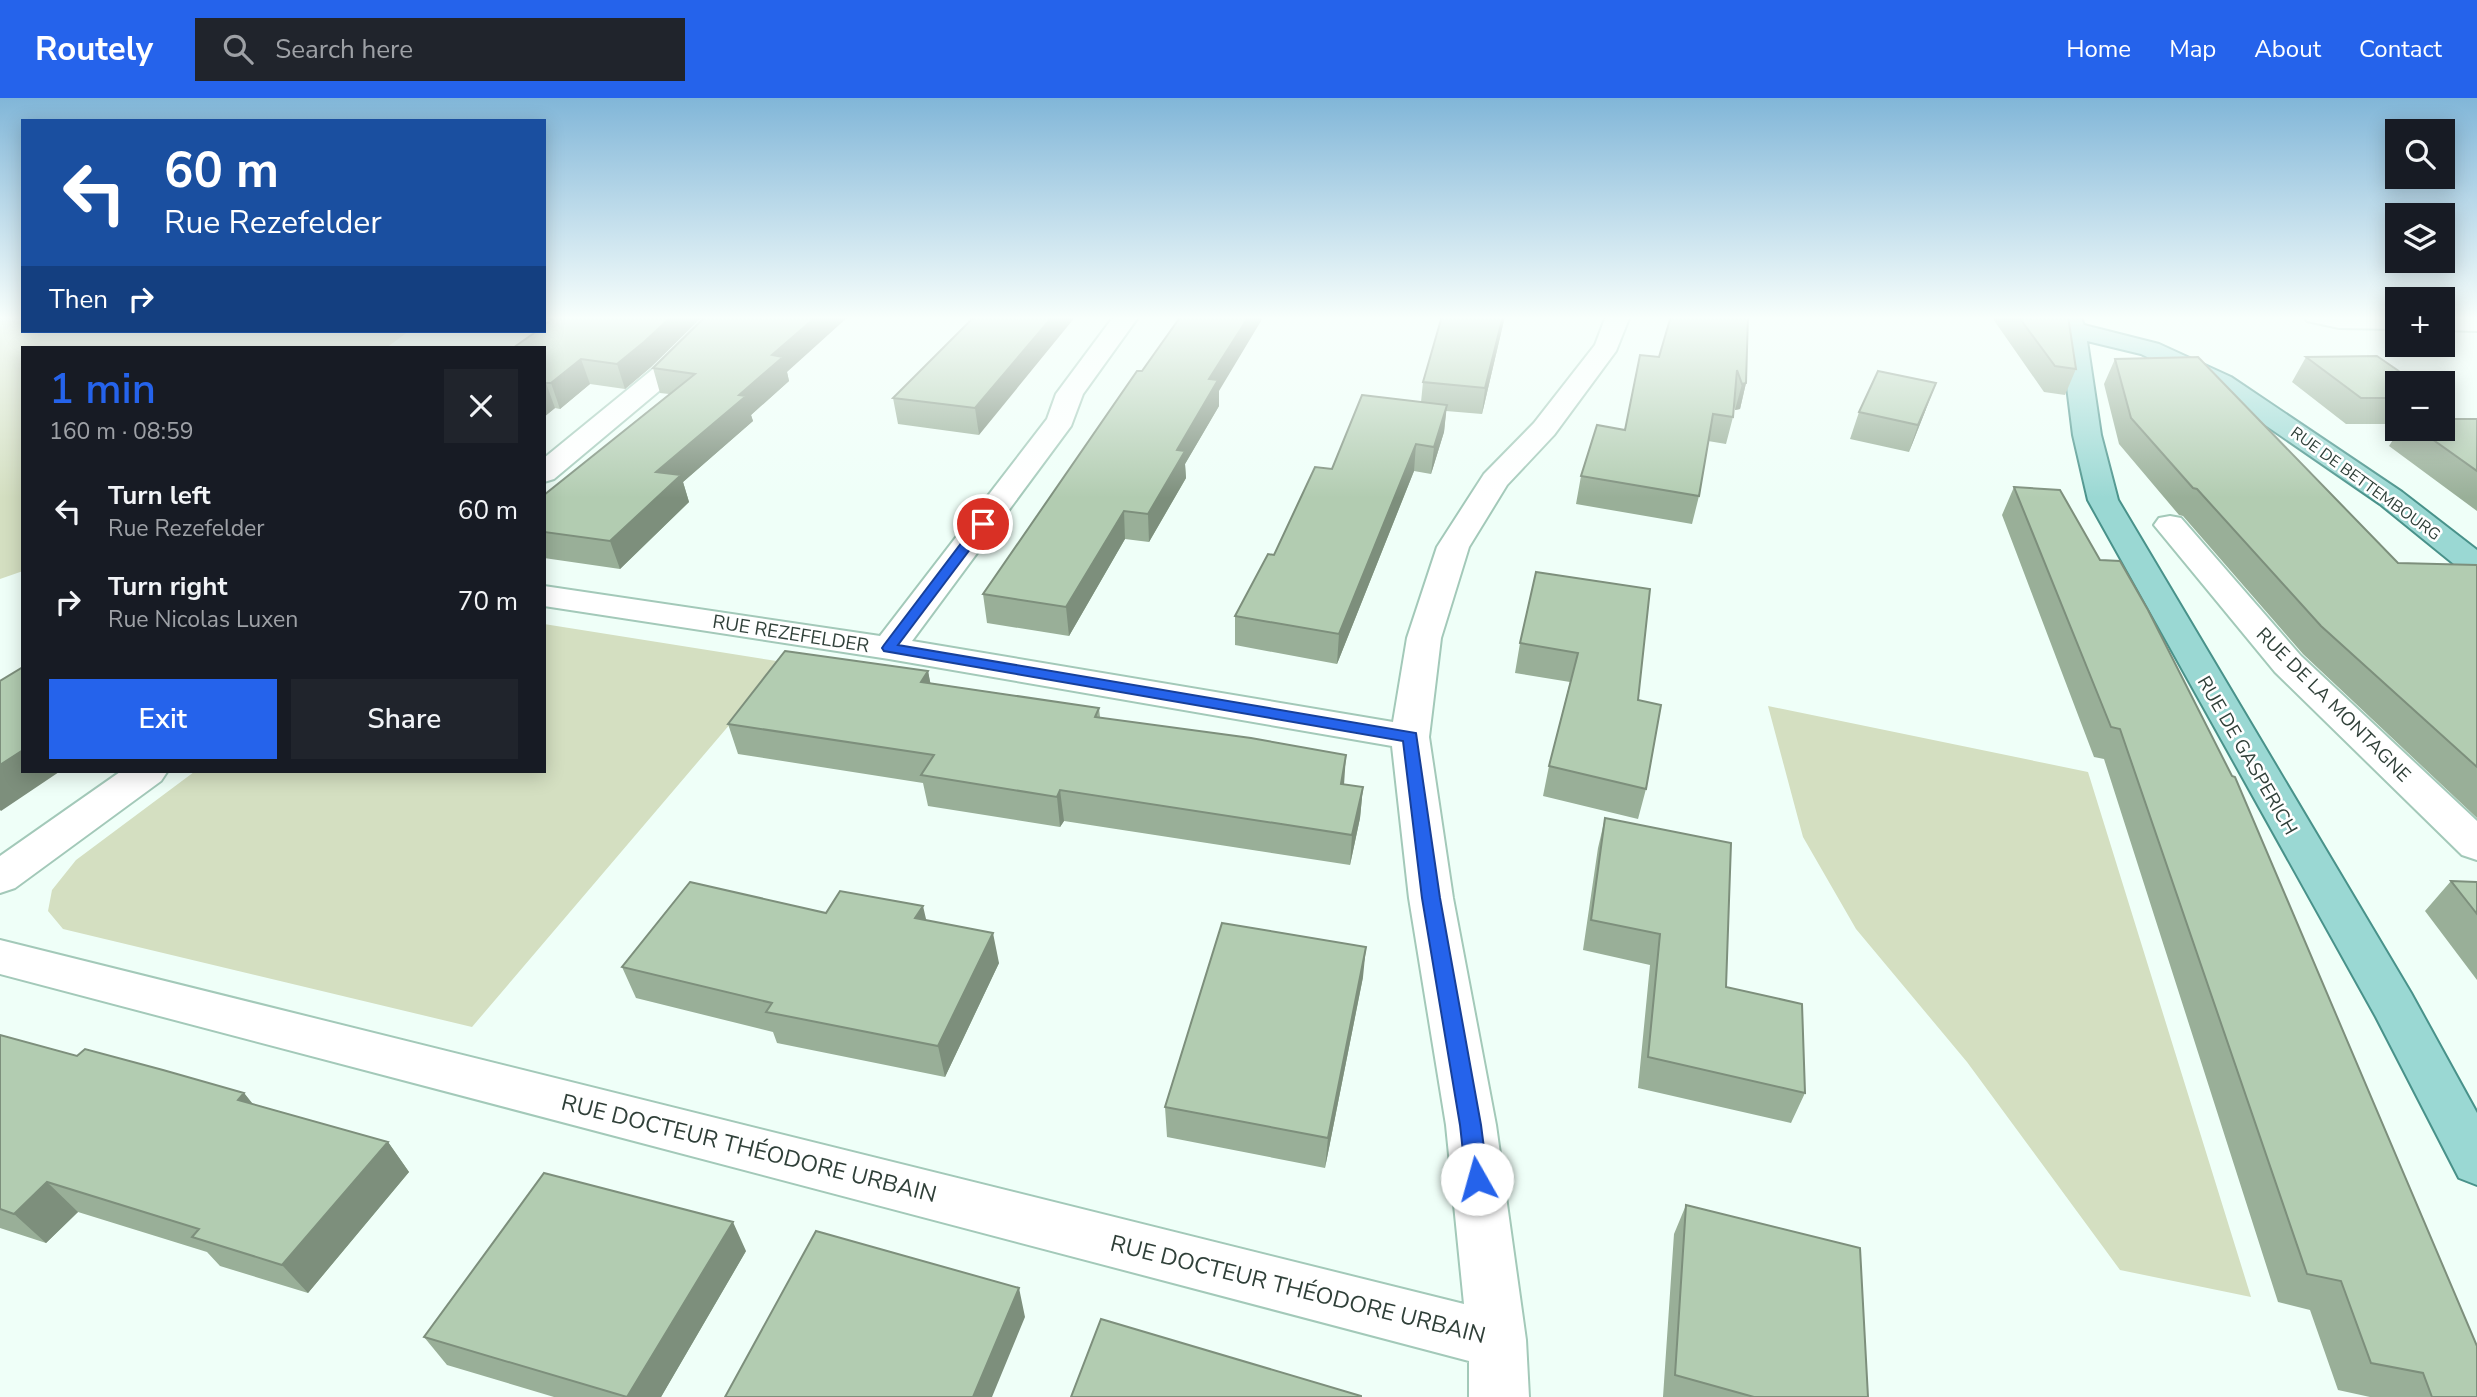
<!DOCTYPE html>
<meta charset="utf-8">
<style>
body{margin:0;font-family:"Nunito Sans",sans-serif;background:#20242c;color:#f1f3f6;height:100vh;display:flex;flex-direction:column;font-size:26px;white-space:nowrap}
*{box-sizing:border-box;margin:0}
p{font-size:23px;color:#9ea1a6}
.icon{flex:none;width:38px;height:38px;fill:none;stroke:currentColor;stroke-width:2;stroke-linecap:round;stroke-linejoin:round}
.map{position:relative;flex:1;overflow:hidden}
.details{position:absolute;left:21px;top:248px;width:525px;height:427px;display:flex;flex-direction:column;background:#171b24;border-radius:0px;box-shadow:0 4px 18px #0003}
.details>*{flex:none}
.top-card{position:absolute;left:21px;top:21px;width:525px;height:214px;border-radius:0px;box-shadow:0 4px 18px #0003;background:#1a4fa0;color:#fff;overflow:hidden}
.controls{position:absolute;left:2385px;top:21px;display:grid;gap:14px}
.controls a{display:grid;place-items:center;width:70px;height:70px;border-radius:0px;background:#171b24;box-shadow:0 4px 18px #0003;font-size:35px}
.pin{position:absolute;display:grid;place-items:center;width:60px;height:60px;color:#fff;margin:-30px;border:4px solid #fff;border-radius:50%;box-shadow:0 2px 7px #0007}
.me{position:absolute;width:77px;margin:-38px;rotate:353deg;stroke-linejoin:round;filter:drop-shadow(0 0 5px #0008)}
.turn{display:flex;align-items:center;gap:24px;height:147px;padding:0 28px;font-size:32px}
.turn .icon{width:91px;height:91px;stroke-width:2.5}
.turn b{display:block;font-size:49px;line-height:60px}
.then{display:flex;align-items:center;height:66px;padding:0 28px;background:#0003;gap:14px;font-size:26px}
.round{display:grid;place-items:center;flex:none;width:74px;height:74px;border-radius:0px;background:#20242c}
.head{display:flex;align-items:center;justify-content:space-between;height:119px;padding:0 28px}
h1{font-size:42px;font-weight:600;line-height:52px;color:#2563eb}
.button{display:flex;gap:14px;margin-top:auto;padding:14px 28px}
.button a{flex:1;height:80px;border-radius:0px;background:#2563eb;color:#fff;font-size:28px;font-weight:600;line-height:80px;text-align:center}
.button a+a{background:#20242c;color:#f1f3f6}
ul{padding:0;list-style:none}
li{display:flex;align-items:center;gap:21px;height:91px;padding:0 28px}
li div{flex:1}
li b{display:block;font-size:26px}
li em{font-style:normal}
header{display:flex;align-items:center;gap:42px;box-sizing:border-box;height:98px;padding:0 35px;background:#2563eb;color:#fff}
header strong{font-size:33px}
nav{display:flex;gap:38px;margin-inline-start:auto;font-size:24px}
.search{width:490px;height:63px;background:#20242c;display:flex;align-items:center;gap:18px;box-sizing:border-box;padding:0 24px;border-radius:0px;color:#9ea1a6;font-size:26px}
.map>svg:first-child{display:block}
.green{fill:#d4dfc1}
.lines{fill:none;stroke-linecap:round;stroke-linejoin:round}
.minor-casing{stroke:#a3c9b9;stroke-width:4}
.major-casing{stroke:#49928a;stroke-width:4}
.minor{fill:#fff;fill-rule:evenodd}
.major{fill:#9ad8d3;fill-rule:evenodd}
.wall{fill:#99af98}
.shaded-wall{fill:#7d8f7c}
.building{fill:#b2ccb1;stroke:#7d8f7c;stroke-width:2}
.route{fill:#2563eb;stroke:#184099;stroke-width:2}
.labels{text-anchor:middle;stroke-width:5;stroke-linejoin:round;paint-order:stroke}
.far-street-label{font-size:16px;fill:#304039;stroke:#fff}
.street-label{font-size:19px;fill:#304039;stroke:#fff}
.near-street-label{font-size:23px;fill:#304039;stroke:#fff}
</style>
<header>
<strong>Routely</strong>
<div class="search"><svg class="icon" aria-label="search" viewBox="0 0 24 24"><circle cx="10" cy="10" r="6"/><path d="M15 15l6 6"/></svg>Search here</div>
<nav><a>Home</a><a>Map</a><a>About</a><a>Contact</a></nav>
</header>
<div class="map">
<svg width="2477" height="1299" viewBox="0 0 2477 1299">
<rect width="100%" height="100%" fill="#effff8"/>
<path class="green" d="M 0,218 L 23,218 L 23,233 L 409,233 L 386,250 L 23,250 L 23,473 L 0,481 Z
M 544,526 L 783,564 L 472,929 L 63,831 L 48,813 L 52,792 L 76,762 L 194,674 L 544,674 Z
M 1768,608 L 2088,674 L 2251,1199 L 2120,1172 L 1967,964 L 1856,831 L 1803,739 Z"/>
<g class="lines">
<defs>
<path id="minor" d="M 707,218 L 733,218 L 671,283 L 554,381 L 544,384 L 544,360 L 653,271 Z
M 1114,218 L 1139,218 L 1083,296 L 1071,328 L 912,543 L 1393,624 L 1407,540 L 1437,449 L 1484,376 L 1534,325 L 1595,247 L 1606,218 L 1630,218 L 1616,253 L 1554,337 L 1507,387 L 1469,449 L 1441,540 L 1429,639 L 1453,800 L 1496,1027 L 1526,1242 L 1529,1299 L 1469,1299 L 1469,1263 L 0,876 L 0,842 L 1464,1206 L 1446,1027 L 1409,800 L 1392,648 L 889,561 L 544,508 L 544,488 L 880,538 L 1047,321 L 1056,296 Z
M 2304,218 L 2398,218 L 2398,231 L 2339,230 L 2307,223 Z
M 2443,218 L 2477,219 L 2477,233 L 2443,232 Z
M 2170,418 L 2181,420 L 2301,558 L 2477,723 L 2477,762 L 2462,757 L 2275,574 L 2154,427 L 2159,420 Z
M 120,674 L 167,674 L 161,683 L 15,790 L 0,795 L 0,758 Z"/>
<path id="major" d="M 2056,218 L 2080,218 L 2084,227 L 2159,246 L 2231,279 L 2402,394 L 2477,452 L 2477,478 L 2465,475 L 2380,406 L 2213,291 L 2141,256 L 2087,243 L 2101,337 L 2118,402 L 2411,895 L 2477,1015 L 2477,1087 L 2459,1080 L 2376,919 L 2088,402 L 2073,337 L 2060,232 Z"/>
</defs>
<use href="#minor" class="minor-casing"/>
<use href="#major" class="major-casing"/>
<use href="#minor" class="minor"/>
<use href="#major" class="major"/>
</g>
<path class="wall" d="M 548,218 L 703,218 L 651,269 L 625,291 L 590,286 L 560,311 L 555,310 L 544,319 L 550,223 Z
M 975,218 L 979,337 L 898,326 L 893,300 Z
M 1505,218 L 1482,316 L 1446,313 L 1444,334 L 1431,376 L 1414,373 L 1337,566 L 1235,547 L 1235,518 L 1332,371 L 1421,304 L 1423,284 Z
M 1748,218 L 1746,285 L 1740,311 L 1735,312 L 1734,308 L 1733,319 L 1726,346 L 1708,343 L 1699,398 L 1692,426 L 1576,406 L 1581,378 L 1625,332 Z
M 1991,218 L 2068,218 L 2076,271 L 2065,297 L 2044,294 Z
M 2306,259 L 2398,285 L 2398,326 L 2346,326 L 2292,284 Z
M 2115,261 L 2398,465 L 2477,467 L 2477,720 L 2303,556 L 2183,418 L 2179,417 L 2119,346 L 2104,286 Z
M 653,270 L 787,274 L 789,283 L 751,317 L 753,323 L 683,384 L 689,404 L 620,471 L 544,460 L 544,397 L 669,296 L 660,295 Z
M 1219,293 L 1219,308 L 1185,366 L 1186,380 L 1149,444 L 1125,441 L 1069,538 L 987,525 L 983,496 Z
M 1926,311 L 1909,354 L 1850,341 L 1859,314 Z
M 2477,320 L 2477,413 L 2389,348 L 2400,331 L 2443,331 Z
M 2014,389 L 2477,1299 L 2370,1299 L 2338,1292 L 2310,1212 L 2278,1204 L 2104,661 L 2094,659 L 2002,417 Z
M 1536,474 L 1638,602 L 1646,691 L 1638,721 L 1543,698 L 1549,668 L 1570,584 L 1515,575 L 1520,545 Z
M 928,573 L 930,585 L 1099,610 L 1100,619 L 1344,686 L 1363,689 L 1360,720 L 1350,767 L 1064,723 L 1060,729 L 928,708 L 923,685 L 738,656 L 728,626 Z
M 1605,720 L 1726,889 L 1805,995 L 1791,1025 L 1638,990 L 1650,867 L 1583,852 L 1598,750 Z
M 2451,783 L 2477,784 L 2477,882 L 2425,813 Z
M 926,822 L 999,865 L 945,979 L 777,945 L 773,934 L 636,900 L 622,869 Z
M 1363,879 L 1325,1070 L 1167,1039 L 1165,1009 Z
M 0,937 L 77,958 L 244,995 L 253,1006 L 388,1044 L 409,1074 L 308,1195 L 220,1168 L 207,1154 L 78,1114 L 46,1145 L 0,1130 Z
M 1686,1107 L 1868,1299 L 1663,1299 L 1674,1136 Z
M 746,1153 L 661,1299 L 554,1299 L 447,1267 L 424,1239 Z"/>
<path class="shaded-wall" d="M 672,218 L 703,218 L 651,269 L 625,291 L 617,266 Z
M 817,218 L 849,218 L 787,274 L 789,283 L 751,317 L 753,323 L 683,384 L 689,404 L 620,471 L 610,443 L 656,374 L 739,297 L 772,257 Z
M 1053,218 L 1076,218 L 979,337 L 975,310 Z
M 1249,218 L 1264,218 L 1219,293 L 1219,308 L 1185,366 L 1186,380 L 1149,444 L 1148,416 L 1209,281 Z
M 1503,218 L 1505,218 L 1482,316 L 1485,290 Z
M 581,261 L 590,286 L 560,311 L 551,285 Z
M 546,285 L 555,310 L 544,319 L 544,287 Z
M 1746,285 L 1740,311 L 1735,312 L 1742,286 Z
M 1936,285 L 1926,311 L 1909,354 L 1918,327 Z
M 1447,307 L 1444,334 L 1431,376 L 1434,349 Z
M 1416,346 L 1414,373 L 1337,566 L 1339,536 Z
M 1124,413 L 1125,441 L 1069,538 L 1066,509 Z
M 928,573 L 934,603 L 921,584 Z
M 23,652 L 23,674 L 59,674 L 1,713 L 0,712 L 0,667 Z
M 1346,657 L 1344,687 L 1341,686 Z
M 1363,689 L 1360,720 L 1350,767 L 1352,737 Z
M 1060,692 L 1064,723 L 1060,729 L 1057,699 Z
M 923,808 L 930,838 L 915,820 Z
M 993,835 L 999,865 L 945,979 L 938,948 Z
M 1366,849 L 1363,879 L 1325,1070 L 1328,1040 Z
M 244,995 L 268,1026 L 238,1002 Z
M 388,1044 L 409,1074 L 308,1195 L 282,1167 Z
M 47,1084 L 78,1114 L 46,1145 L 14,1116 Z
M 733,1124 L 746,1153 L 661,1299 L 627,1299 Z
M 1019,1190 L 1025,1219 L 992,1299 L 973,1299 Z"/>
<path class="building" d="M 556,218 L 672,218 L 644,244 L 617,266 L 581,261 L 551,285 L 546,285 L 544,287 L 544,250 L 513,250 L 537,233 L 544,233 L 544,227 Z
M 706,218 L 817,218 L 772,257 L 783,259 L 739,297 L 746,298 L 656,374 L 681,377 L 610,443 L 544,434 L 544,397 L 695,276 L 653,270 Z
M 975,218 L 1053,218 L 975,310 L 893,300 Z
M 1181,218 L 1249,218 L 1209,281 L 1218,282 L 1177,352 L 1185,353 L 1148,416 L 1124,413 L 1066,509 L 983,496 L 1137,273 L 1142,273 Z
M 1442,218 L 1503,218 L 1485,290 L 1423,284 Z
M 1671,218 L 1748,218 L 1746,285 L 1742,286 L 1737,272 L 1733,319 L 1713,316 L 1699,398 L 1581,378 L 1597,327 L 1625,332 L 1640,257 L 1659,259 Z
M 2018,218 L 2068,218 L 2076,271 L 2055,268 Z
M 2377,258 L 2416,285 L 2398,285 L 2398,300 L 2361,300 L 2306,259 Z
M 2198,259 L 2398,465 L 2477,467 L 2477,669 L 2321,528 L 2197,391 L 2193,390 L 2131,320 L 2115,261 Z
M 1878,273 L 1936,285 L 1918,327 L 1859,314 Z
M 1362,297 L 1447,307 L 1434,349 L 1416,346 L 1339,536 L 1235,518 L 1268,456 L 1274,457 L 1315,369 L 1332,371 Z
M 2443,321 L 2477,321 L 2477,373 L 2418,331 L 2443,331 Z
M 2014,389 L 2060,392 L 2100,462 L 2120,463 L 2148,512 L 2232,678 L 2235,679 L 2477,1248 L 2477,1299 L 2432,1299 L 2423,1275 L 2371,1265 L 2341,1183 L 2307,1176 L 2120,631 L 2111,629 Z
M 1536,474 L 1650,491 L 1638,602 L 1661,607 L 1646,691 L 1549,668 L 1578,555 L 1520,545 Z
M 785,553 L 928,573 L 921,584 L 1099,610 L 1095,619 L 1251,640 L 1346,657 L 1341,686 L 1363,689 L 1352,737 L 1060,692 L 1057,699 L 921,677 L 934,657 L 728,626 Z
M 23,569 L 23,652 L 0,667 L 0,583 Z
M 1605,720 L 1731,745 L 1726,889 L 1802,906 L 1805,995 L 1648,959 L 1660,836 L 1591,822 Z
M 2451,783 L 2477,784 L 2477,816 Z
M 690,784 L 826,815 L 840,793 L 923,808 L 915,820 L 993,835 L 938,948 L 766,914 L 772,905 L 622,869 Z
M 1222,825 L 1366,849 L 1328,1040 L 1165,1009 Z
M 0,937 L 77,958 L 85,951 L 163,972 L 244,995 L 238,1002 L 388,1044 L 282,1167 L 192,1139 L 199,1131 L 47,1084 L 14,1116 L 0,1111 Z
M 544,1075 L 733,1124 L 627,1299 L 424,1239 Z
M 1686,1107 L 1860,1150 L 1868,1299 L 1754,1299 L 1675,1277 Z
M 816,1133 L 1019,1190 L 973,1299 L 725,1299 Z
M 1101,1221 L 1361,1298 L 1361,1299 L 1071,1299 Z"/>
<linearGradient id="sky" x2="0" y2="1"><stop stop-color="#81b6d8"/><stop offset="0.55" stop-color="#f8fffc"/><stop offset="1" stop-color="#f8fffc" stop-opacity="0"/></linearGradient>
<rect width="2477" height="400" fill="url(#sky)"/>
<path class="route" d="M 983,422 L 989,426 L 898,547 L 1416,635 L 1440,800 L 1481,1027 L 1488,1081 L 1485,1087 L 1477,1090 L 1470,1087 L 1466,1081 L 1460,1027 L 1422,800 L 1403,643 L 884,553 L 882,550 L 884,547 L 978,423 Z"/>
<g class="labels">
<g class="far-street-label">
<text transform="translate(2366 385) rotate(36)" y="6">RUE DE BETTEMBOURG</text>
</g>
<g class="street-label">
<text transform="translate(791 535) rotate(9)" y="7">RUE REZEFELDER</text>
<text transform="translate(2334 606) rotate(45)" y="7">RUE DE LA MONTAGNE</text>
<text transform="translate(2248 657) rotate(60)" y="7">RUE DE GASPERICH</text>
</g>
<g class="near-street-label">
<text transform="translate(749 1050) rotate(14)" y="8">RUE DOCTEUR THÉODORE URBAIN</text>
<text transform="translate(1298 1191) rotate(14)" y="8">RUE DOCTEUR THÉODORE URBAIN</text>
</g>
</g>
</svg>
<div class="controls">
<a><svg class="icon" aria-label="search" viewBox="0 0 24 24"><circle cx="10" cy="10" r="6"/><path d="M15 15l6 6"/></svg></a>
<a><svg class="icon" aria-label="layers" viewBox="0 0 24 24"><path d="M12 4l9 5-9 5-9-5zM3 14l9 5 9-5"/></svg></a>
<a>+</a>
<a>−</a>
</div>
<div class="pin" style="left:983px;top:426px;background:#d93025"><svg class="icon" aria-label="arrive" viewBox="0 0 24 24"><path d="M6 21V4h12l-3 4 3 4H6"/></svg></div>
<svg class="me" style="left:1477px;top:1081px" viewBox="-20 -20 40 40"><circle r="19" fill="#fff"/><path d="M0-13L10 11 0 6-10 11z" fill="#2563eb"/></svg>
<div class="top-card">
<div class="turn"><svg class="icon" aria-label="left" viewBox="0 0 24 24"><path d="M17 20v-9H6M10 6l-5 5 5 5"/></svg><div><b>60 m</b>Rue Rezefelder</div></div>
<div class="then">Then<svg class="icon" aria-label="right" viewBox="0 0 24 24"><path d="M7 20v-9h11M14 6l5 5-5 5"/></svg></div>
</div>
<section class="details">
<div class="head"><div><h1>1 min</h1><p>160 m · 08:59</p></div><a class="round"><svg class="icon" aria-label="close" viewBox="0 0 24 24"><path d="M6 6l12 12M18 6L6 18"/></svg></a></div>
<ul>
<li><svg class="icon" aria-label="left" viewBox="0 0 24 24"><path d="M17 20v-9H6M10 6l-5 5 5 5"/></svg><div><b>Turn left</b><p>Rue Rezefelder</p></div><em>60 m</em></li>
<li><svg class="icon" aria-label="right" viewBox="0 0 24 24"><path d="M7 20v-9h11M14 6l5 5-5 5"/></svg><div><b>Turn right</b><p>Rue Nicolas Luxen</p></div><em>70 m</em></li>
</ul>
<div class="button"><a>Exit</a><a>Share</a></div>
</section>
</div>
